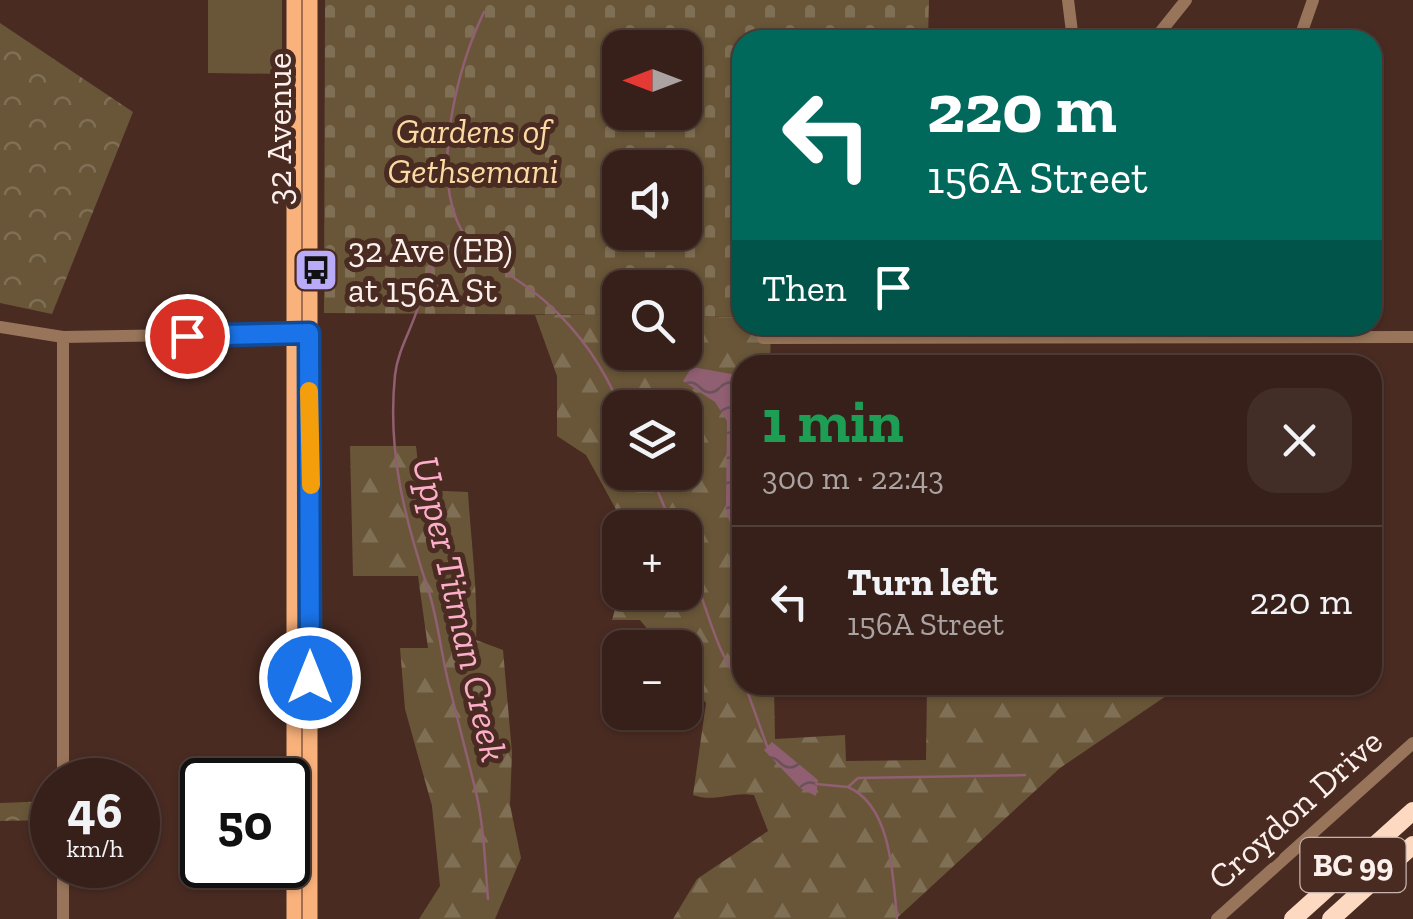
<!DOCTYPE html>
<meta charset="utf-8">
<style>
body{margin:0;font-family:"Zilla Slab",serif;background:#422d27;color:#f1f3f6;height:100vh;display:flex;flex-direction:column;font-size:38px;white-space:nowrap}
*{box-sizing:border-box;margin:0}
p{font-size:32px;color:#aaa3a2}
.icon{flex:none;width:55px;height:55px;fill:none;stroke:currentColor;stroke-width:2;stroke-linecap:round;stroke-linejoin:round}
.map{position:relative;flex:1;overflow:hidden}
.details{position:absolute;left:732px;top:355px;width:650px;height:340px;display:flex;flex-direction:column;background:#37201a;border-radius:30px;box-shadow:0 2px 8px #0004,0 0 0 2px #513e39}
.details>*{flex:none}
.banner{position:absolute;left:732px;top:30px;width:650px;height:305px;border-radius:30px;box-shadow:0 2px 8px #0004,0 0 0 2px #513e39;background:#00695c;color:#fff;overflow:hidden}
.needle{width:65px;rotate:270deg}
.tools{position:absolute;left:602px;top:30px;display:grid;gap:20px}
.tools a{display:grid;place-items:center;width:100px;height:100px;border-radius:20px;background:#37201a;box-shadow:0 2px 8px #0004,0 0 0 2px #513e39;font-size:50px}
.speed{position:absolute;left:30px;top:758px;display:flex;gap:20px;font-size:50px;font-weight:700;text-align:center}
.speed>*{display:grid;place-content:center;width:130px;height:130px;border-radius:50%;background:#37201a;box-shadow:0 2px 8px #0004,0 0 0 2px #513e39;line-height:1}
.speed small{font-size:25px;font-weight:400}
.speed .limit{border:5px solid #111;border-radius:15px;background:#fff;color:#111}
.pin{position:absolute;display:grid;place-items:center;width:85px;height:85px;color:#fff;margin:-42px;border:5px solid #fff;border-radius:50%;box-shadow:0 2px 10px #0007}
.me{position:absolute;width:110px;margin:-55px;rotate:0deg;stroke-linejoin:round;filter:drop-shadow(0 0 8px #0008)}
.turn{display:flex;align-items:center;gap:35px;height:210px;padding:0 30px;font-size:45px}
.turn .icon{width:130px;height:130px;stroke-width:2.5}
.turn b{display:block;font-size:70px;line-height:85px}
.then{display:flex;align-items:center;height:95px;padding:0 30px;background:#0003;gap:20px;font-size:38px}
.round{display:grid;place-items:center;flex:none;width:105px;height:105px;border-radius:30px;background:#422d27}
.summary{display:flex;align-items:center;justify-content:space-between;height:170px;padding:0 30px}
h1{font-size:60px;font-weight:700;line-height:75px;color:#1e9e55}
ul{padding:0;list-style:none}
li{display:flex;align-items:center;gap:30px;height:150px;padding:0 30px;border-top:2px solid #513e39}
li div{flex:1}
li b{display:block;font-size:38px}
li em{font-style:normal}
.map>svg:first-child{display:block}
.green{fill:#695638}
.forest{fill:url(#forest-firs);fill-rule:evenodd}
.cemetery{fill:url(#cemetery-stones);fill-rule:evenodd}
.park{fill:url(#park-crowns)}
.water{fill:url(#water-waves)}
.lines{fill:none;stroke-linecap:round;stroke-linejoin:round}
.stream{stroke:#905f71;stroke-width:2.5}
.minor{stroke:#97745a;stroke-width:12}
.major{stroke:#fab27c;stroke-width:15}
.highway{stroke:#fcd9c0;stroke-width:18}
.route-casing{stroke:#114b97;stroke-width:25}
.route{stroke:#1a73e8;stroke-width:18}
.slow{stroke:#f59e0b;stroke-width:18}
.labels{text-anchor:middle;stroke-width:10;stroke-linejoin:round;paint-order:stroke}
.shield{fill:#492b22;stroke:#c6b5af;stroke-width:2.5}
.shield-label{font-size:32px;font-weight:bold;fill:#fcf0ec}
.street-label{font-size:35px;fill:#fcf0ec;stroke:#492b22}
.park-label{font-size:35px;font-style:italic;fill:#fcdaa4;stroke:#492b22}
.poi-label{font-size:35px;fill:#fcf0ec;stroke:#492b22;text-anchor:start}
.water-label{font-size:38px;font-style:italic;fill:#fdaecb;stroke:#492b22}
</style>
<div class="map">
<svg width="1413" height="919" viewBox="0 0 1413 919">
<defs>
<pattern id="forest-firs" width="22" height="20" patternUnits="userSpaceOnUse" patternTransform="scale(2.5)"><rect width="22" height="20" fill="#695638"/><path d="M5 1l3.5 6h-7zM16 11l3.5 6h-7z" fill="#7f6f55"/></pattern>
<pattern id="cemetery-stones" width="16" height="16" patternUnits="userSpaceOnUse" patternTransform="scale(2.5)"><rect width="16" height="16" fill="#695638"/><path d="M2 7V4a2 2 0 0 1 4 0v3zM10 15v-3a2 2 0 0 1 4 0v3z" fill="#7f6f55"/></pattern>
<pattern id="park-crowns" width="20" height="18" patternUnits="userSpaceOnUse" patternTransform="scale(2.5)"><rect width="20" height="18" fill="#695638"/><path d="M2 6a3 3 0 1 1 6 0M12 15a3 3 0 1 1 6 0" fill="none" stroke="#7f6f55"/></pattern>
<pattern id="water-waves" width="16" height="10" patternUnits="userSpaceOnUse" patternTransform="scale(2.5)"><rect width="16" height="10" fill="#905f71"/><path d="M0 5q4-4 8 0t8 0" fill="none" stroke="#6b525a"/></pattern>
</defs>
<rect width="100%" height="100%" fill="#492b22"/>
<path class="green" d="M 208,0 L 282,0 L 282,74 L 208,73 Z"/>
<path class="forest" d="M 535,315 L 620,315 L 620,352 L 685,352 L 685,316 L 742,317 L 742,325 L 771,325 L 770,365 L 742,365 L 742,685 L 774,685 L 775,739 L 845,735 L 846,761 L 926,760 L 927,685 L 995,685 L 995,695 L 1169,694 L 1060,768 L 896,919 L 673,919 L 697,879 L 768,831 L 754,795 C 732,791 715,803 693,795 L 706,703 L 685,677 L 685,648 L 662,647 L 640,620 L 612,620 L 618,599 L 618,513 L 586,455 L 557,436 L 557,376 ZM 620,408 L 685,408 L 685,472 L 620,472 ZM 620,528 L 685,528 L 685,592 L 620,592 Z
M 350,446 L 416,446 L 421,490 L 468,492 C 471,542 478,591 476,640 L 503,650 L 512,753 L 510,805 L 521,858 L 495,919 L 419,919 L 440,886 L 432,806 L 405,709 L 400,648 L 428,648 L 418,576 L 353,576 Z"/>
<path class="cemetery" d="M 325,0 L 929,0 L 928,40 L 742,40 L 742,317 L 685,316 L 685,288 L 620,288 L 620,315 L 324,313 ZM 620,48 L 685,48 L 685,112 L 620,112 ZM 620,168 L 685,168 L 685,232 L 620,232 Z"/>
<path class="park" d="M 0,23 L 133,112 L 52,314 L 0,303 Z
M 52,801 L 52,820 L 0,821 L 0,803 Z"/>
<path class="water" d="M 692,367 L 742,376 L 742,521 L 738,525 L 730,523 L 726,511 L 727,421 L 715,402 L 683,381 Z
M 772,742 L 818,780 L 816,796 L 800,788 L 764,750 Z"/>
<g class="lines">
<path class="stream" d="M 484,12 C 458,66 433,163 457,221 C 473,259 518,276 547,303 C 581,334 602,365 621,408
M 474,243 C 433,247 429,271 419,304 C 412,329 398,349 395,375 C 387,452 405,520 429,592 C 438,621 441,652 448,681 C 457,718 467,755 476,792 C 484,827 485,863 488,899
M 650,472 L 673,528
M 685,560 C 708,599 711,648 742,683
M 745,685 L 767,746
M 816,784 L 848,787 L 858,778 L 1025,775
M 848,787 C 892,806 893,878 897,919"/>
<path class="minor" d="M 1068,0 L 1073,40
M 1154,40 L 1186,0
M 1299,40 L 1313,0
M 0,327 L 63,337 L 301,333
M 63,337 L 63,780
M 763,338 L 1413,337
M 63,919 L 63,865
M 1217,919 L 1413,743"/>
<path class="major" d="M 294,0 L 294,919
M 310,0 L 310,919"/>
<path class="highway" d="M 1293,919 L 1413,811
M 1331,919 L 1413,845"/>
</g>
<g class="lines">
<defs>
<path id="route" d="M 187,336 L 309,333 L 310,678"/>
</defs>
<use href="#route" class="route-casing"/>
<use href="#route" class="route"/>
<path class="slow" d="M 309,391 L 311,485"/>
</g>
<defs>
<symbol id="bus-square" viewBox="-11 -11 22 22"><rect x="-9" y="-9" width="18" height="18" rx="4" fill="#b9abf7" stroke="#492b22"/><path d="M-5-6H5V4H4V6H2V4H-2V6H-4V4H-5ZM-3.5-4V0h7V-4ZM-3.5 1.2v1.5H-2V1.2ZM2 1.2v1.5H3.5V1.2Z" fill="#111"/></symbol>
</defs>
<g fill-rule="evenodd">
<use href="#bus-square" x="291" y="245" width="50" height="50"/>
</g>
<g class="labels">
<rect class="shield" x="1300.5" y="838" width="105" height="54" rx="8"/>
<g class="shield-label">
<text x="1353" y="876">BC 99</text>
</g>
<g class="street-label">
<text transform="translate(279 129) rotate(-90)" y="12">32 Avenue</text>
<text transform="translate(1295 809) rotate(-42)" y="12">Croydon Drive</text>
</g>
<g class="park-label">
<text x="473" y="143">Gardens of<tspan x="473" dy="40">Gethsemani</tspan></text>
</g>
<g class="poi-label">
<text x="348" y="262">32 Ave (EB)<tspan x="348" dy="40">at 156A St</tspan></text>
</g>
<g class="water-label">
<text transform="translate(460 609) rotate(77)" y="13">Upper Titman Creek</text>
</g>
</g>
</svg>
<div class="tools">
<a><svg class="needle" viewBox="-14 -14 28 28"><path d="M0-13l5 13h-10z" fill="#e53935"/><path d="M0 13l5-13h-10z" fill="#aaa3a2"/></svg></a>
<a><svg class="icon" aria-label="sound" viewBox="0 0 24 24"><path d="M4 9h4l5-4v14l-5-4H4zM17 9q2 3 0 6"/></svg></a>
<a><svg class="icon" aria-label="search" viewBox="0 0 24 24"><circle cx="10" cy="10" r="6"/><path d="M15 15l6 6"/></svg></a>
<a><svg class="icon" aria-label="layers" viewBox="0 0 24 24"><path d="M12 4l9 5-9 5-9-5zM3 14l9 5 9-5"/></svg></a>
<a>+</a>
<a>−</a>
</div>
<div class="speed"><div>46<small>km/h</small></div><div class="limit">50</div></div>
<div class="pin" style="left:187px;top:336px;background:#d93025"><svg class="icon" aria-label="arrive" viewBox="0 0 24 24"><path d="M6 21V4h12l-3 4 3 4H6"/></svg></div>
<svg class="me" style="left:310px;top:678px" viewBox="-20 -20 40 40"><circle r="17" fill="#1a73e8" stroke="#fff" stroke-width="3"/><path d="M0-11L8 9 0 5-8 9z" fill="#fff"/></svg>
<div class="banner">
<div class="turn"><svg class="icon" aria-label="left" viewBox="0 0 24 24"><path d="M17 20v-9H6M10 6l-5 5 5 5"/></svg><div><b>220 m</b>156A Street</div></div>
<div class="then">Then<svg class="icon" aria-label="arrive" viewBox="0 0 24 24"><path d="M6 21V4h12l-3 4 3 4H6"/></svg></div>
</div>
<section class="details">
<div class="summary"><div><h1>1 min</h1><p>300 m · 22:43</p></div><a class="round"><svg class="icon" aria-label="close" viewBox="0 0 24 24"><path d="M6 6l12 12M18 6L6 18"/></svg></a></div>
<ul>
<li><svg class="icon" aria-label="left" viewBox="0 0 24 24"><path d="M17 20v-9H6M10 6l-5 5 5 5"/></svg><div><b>Turn left</b><p>156A Street</p></div><em>220 m</em></li>
</ul>
</section>
</div>
